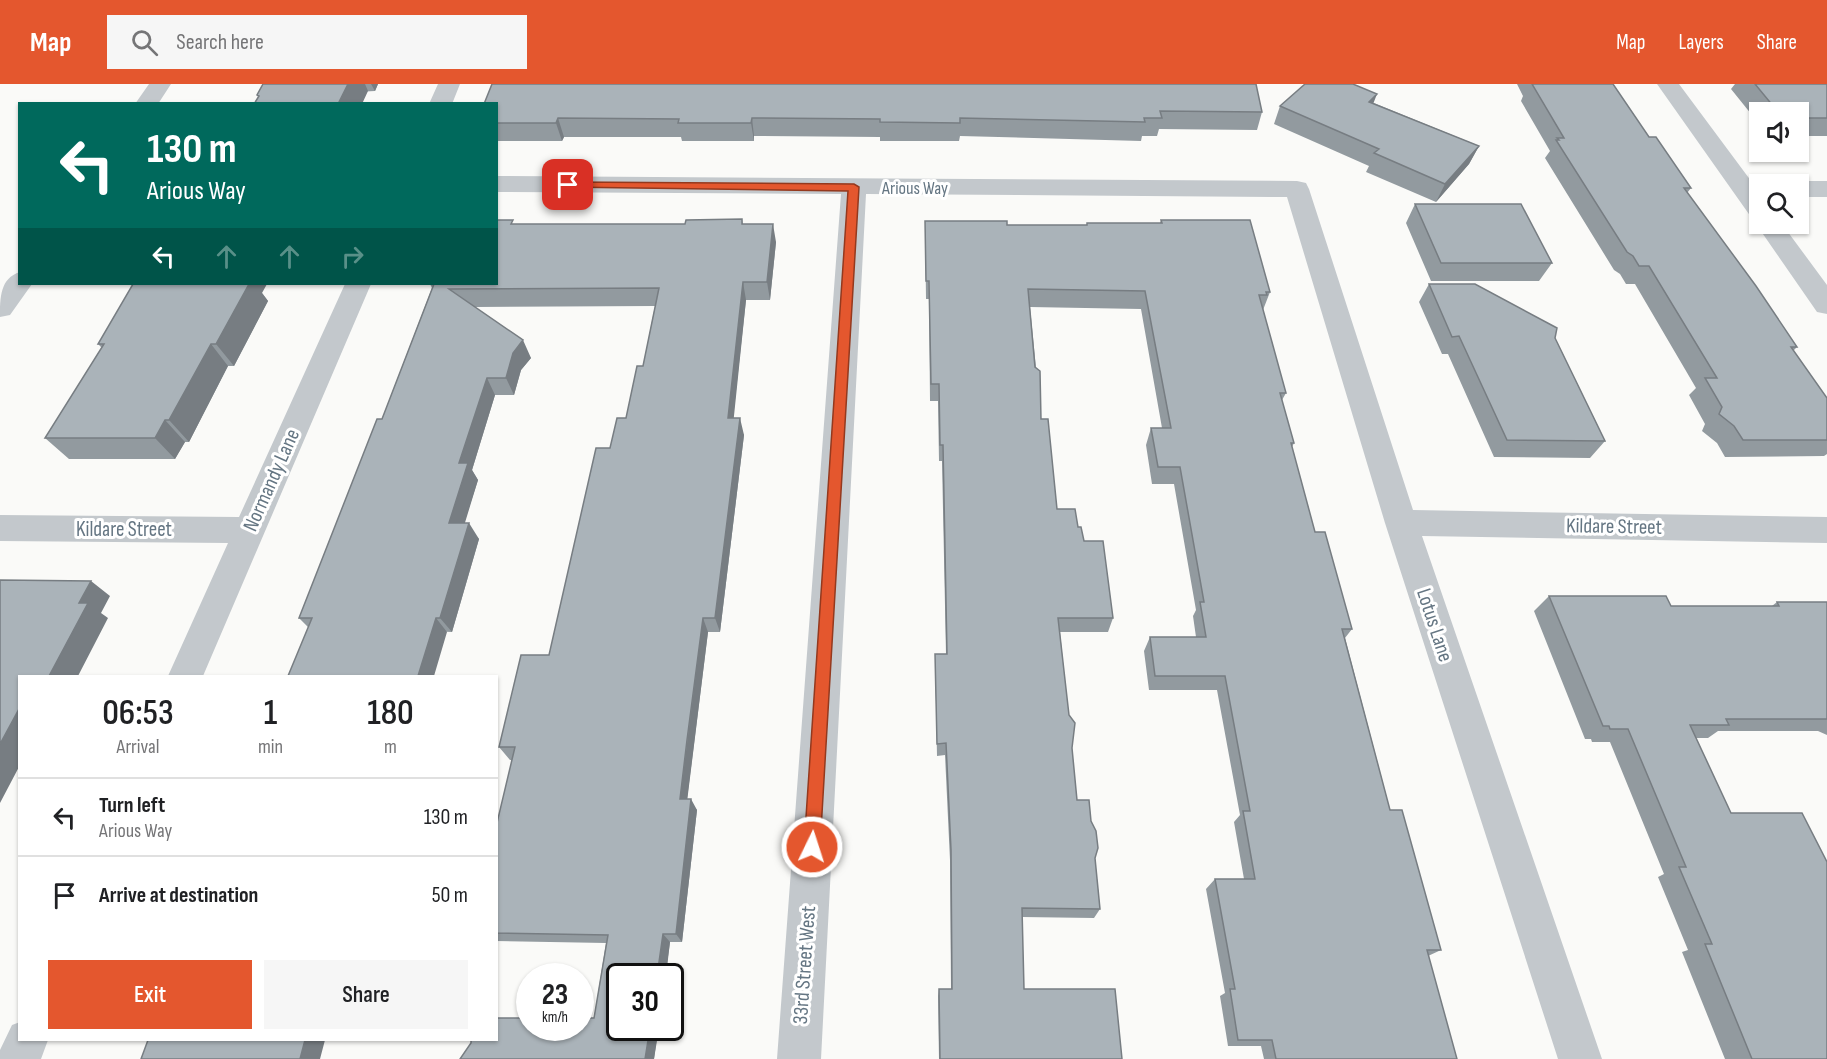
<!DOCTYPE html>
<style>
body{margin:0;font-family:"Sofia Sans Condensed",sans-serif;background:#f6f6f6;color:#202124;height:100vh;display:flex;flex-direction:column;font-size:22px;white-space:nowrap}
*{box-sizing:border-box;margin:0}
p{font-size:20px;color:#757577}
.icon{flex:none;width:33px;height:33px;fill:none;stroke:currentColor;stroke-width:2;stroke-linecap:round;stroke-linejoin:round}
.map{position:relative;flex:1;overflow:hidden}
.details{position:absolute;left:18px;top:591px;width:480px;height:366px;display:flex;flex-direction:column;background:#fff;border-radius:0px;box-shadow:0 2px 4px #0004}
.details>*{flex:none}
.top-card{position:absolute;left:18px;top:18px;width:480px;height:183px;border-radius:0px;box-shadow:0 2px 4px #0004;background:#00695c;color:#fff;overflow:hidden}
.controls{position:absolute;left:1749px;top:18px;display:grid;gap:12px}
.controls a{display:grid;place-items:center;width:60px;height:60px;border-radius:0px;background:#fff;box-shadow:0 2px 4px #0004;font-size:30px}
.speed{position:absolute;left:516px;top:879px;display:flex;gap:12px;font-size:30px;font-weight:700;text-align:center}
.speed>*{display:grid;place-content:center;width:78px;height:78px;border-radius:50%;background:#fff;box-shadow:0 2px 4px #0004;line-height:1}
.speed small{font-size:15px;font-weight:400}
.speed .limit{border:3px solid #111;border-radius:9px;background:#fff;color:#111}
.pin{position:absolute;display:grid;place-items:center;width:51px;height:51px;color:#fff;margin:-26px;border-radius:12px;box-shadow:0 3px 9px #0006}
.me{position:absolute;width:66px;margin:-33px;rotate:4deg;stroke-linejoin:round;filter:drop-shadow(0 0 4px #0008)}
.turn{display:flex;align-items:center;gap:21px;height:126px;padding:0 30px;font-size:27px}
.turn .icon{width:78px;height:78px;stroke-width:2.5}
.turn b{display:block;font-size:42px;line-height:51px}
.lanes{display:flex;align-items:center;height:57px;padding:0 30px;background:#0003;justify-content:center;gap:30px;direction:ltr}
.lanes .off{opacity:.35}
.eta{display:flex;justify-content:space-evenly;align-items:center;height:102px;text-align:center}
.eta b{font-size:36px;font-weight:600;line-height:42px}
.button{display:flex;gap:12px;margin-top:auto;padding:12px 30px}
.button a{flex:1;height:69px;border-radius:0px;background:#e4572e;color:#fff;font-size:24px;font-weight:600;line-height:69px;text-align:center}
.button a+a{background:#f6f6f6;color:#202124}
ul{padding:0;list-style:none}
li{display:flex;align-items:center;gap:18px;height:78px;padding:0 30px;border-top:2px solid #e0e0e0}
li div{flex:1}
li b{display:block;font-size:22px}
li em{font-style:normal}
header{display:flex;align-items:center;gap:36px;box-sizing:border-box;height:84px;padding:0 30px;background:#e4572e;color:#fff}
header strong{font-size:28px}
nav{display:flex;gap:33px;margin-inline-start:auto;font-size:21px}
.search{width:420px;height:54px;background:#f6f6f6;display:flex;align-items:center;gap:15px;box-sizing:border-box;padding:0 21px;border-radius:0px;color:#757577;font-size:22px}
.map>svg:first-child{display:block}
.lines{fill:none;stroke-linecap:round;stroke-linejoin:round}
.minor{fill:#c3c8cc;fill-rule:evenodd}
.wall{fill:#929a9f}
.shaded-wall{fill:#777d82}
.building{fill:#aab3b9;stroke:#777d82;stroke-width:1.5}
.route{fill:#e4572e;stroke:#94391e;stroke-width:1.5}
.labels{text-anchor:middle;stroke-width:6;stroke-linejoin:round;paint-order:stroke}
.far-street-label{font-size:18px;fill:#657683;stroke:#fff}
.street-label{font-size:21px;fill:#657683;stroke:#fff}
</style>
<header>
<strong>Map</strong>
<div class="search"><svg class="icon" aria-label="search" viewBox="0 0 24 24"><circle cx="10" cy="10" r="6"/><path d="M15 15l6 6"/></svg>Search here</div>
<nav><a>Map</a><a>Layers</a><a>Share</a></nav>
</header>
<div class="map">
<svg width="1827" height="975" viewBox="0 0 1827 975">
<rect width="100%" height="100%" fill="#fafaf8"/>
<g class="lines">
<path class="minor" d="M 149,0 L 171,0 L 158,20 L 135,20 Z
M 438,0 L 460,0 L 452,20 L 429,20 Z
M 1657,0 L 1679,0 L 1760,109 L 1760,140 L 1782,140 L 1827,201 L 1827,230 L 1817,228 L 1756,140 L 1759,135 L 1751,133 Z
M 496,92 L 1297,97 L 1306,99 L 1309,105 L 1413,426 L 1827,433 L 1827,459 L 1422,452 L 1602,975 L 1558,975 L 1385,439 L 1287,113 L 866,110 L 821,975 L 777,975 L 841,110 L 496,108 Z
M 1798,97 L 1827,97 L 1827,113 L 1798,113 L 1798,100 L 1789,100 Z
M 20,188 L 20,200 L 32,200 L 10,231 L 0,233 C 0,214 0,194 20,188 Z
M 345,200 L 371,200 L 203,592 L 168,592 L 228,459 L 0,457 L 0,431 L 239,433 Z
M 20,938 L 20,956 L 48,956 L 41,975 L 0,975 L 0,966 L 12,941 Z"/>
</g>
<path class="wall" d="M 263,0 L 378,0 L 375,7 L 258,13 L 257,11 Z
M 1517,0 L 1613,0 L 1649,53 L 1691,104 L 1687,109 L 1797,263 L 1793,267 L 1827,314 L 1827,370 L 1824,372 L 1725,373 L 1717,359 L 1702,347 L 1705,340 L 1689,311 L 1696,304 L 1635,200 L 1626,200 L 1620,190 L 1614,186 L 1545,74 L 1550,67 L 1521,17 L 1523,12 Z
M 1735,0 L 1827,0 L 1827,52 L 1798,52 L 1798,28 L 1760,28 L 1760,41 L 1731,5 Z
M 1374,19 L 1479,62 L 1469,80 L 1436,118 L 1366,88 L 1369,82 L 1274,40 L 1280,22 Z
M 496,20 L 1262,28 L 1257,46 L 1159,45 L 1157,52 L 1142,52 L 1141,57 L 960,52 L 959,57 L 880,57 L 880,53 L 754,52 L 754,57 L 682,57 L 681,53 L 564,53 L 562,57 L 496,57 Z
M 1415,120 L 1552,179 L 1539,197 L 1431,197 L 1406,139 Z
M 742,135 L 743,140 L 776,158 L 770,216 L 746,216 L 733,334 L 744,351 L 720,548 L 708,548 L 693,668 L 687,715 L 697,726 L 682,858 L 670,858 L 654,975 L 460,975 L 594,934 L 606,859 L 496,857 L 496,743 L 512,676 L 510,676 L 499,663 L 549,571 L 610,364 L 626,334 L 643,282 L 655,222 L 475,223 L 531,274 L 521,286 L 514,311 L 495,311 L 472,386 L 478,396 L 464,439 L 479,455 L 452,548 L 308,543 L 299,534 L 382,335 L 432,204 L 430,200 L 496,200 L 514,140 L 685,140 Z
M 1161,136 L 1270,208 L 1263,226 L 1286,309 L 1282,316 L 1294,359 L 1292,363 L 1315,448 L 1352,545 L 1345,554 L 1390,726 L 1441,866 L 1428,872 L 1457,975 L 1264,975 L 1261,962 L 1228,962 L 1220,912 L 1225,909 L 1206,805 L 1215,795 L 1244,795 L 1234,738 L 1240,731 L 1217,606 L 1149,606 L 1144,567 L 1150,553 L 1196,553 L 1193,532 L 1196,526 L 1174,400 L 1152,400 L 1146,361 L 1151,344 L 1162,344 L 1141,225 L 1030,223 L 1041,335 L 1057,425 L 1078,443 L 1084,457 L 1113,534 L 1108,548 L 1060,548 L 1077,716 L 1095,774 L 1100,825 L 1094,834 L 1022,833 L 1024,905 L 1122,975 L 939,975 L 938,912 L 939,905 L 951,905 L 950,776 L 945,671 L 937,672 L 935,570 L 946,570 L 942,377 L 939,377 L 938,317 L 930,317 L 929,215 L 926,215 L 925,137 L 1007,141 L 1087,141 L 1087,139 L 1160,139 Z
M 1429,200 L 1555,254 L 1605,357 L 1590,374 L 1494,373 L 1448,270 L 1442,270 L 1419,218 Z
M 262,209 L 268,217 L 234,282 L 228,282 L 189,358 L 185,358 L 175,375 L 69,375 L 45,354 L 102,264 L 98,260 Z
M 1549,512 L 1671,522 L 1772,522 L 1777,518 L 1827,518 L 1827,651 L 1818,647 L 1718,647 L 1708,654 L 1696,654 L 1827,975 L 1725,975 L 1682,868 L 1688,866 L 1658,793 L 1664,790 L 1610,658 L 1592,658 L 1591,655 L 1585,655 L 1534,527 Z"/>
<path class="shaded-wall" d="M 348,0 L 365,0 L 368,7 L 362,20 L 338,20 Z
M 371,0 L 378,0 L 375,7 Z
M 1377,10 L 1370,28 L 1369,18 Z
M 558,34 L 564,53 L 562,57 L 556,39 Z
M 752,34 L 754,52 L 754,57 L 751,39 Z
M 1479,62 L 1469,80 L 1436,118 L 1445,100 Z
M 773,140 L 776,158 L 770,216 L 767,198 Z
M 743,198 L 746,216 L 732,351 L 728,334 Z
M 246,200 L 267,200 L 262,209 L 268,217 L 234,282 L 216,260 Z
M 523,256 L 531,274 L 521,286 L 514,311 L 506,294 L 513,269 Z
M 211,260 L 228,282 L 189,358 L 169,336 Z
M 487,294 L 495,311 L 472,386 L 478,396 L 460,455 L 449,439 L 459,379 Z
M 740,334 L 744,351 L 720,548 L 715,534 Z
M 165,336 L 185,358 L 175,375 L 155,354 Z
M 469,439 L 479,455 L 452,548 L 440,534 Z
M 91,497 L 110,512 L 101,529 L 108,534 L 78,592 L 49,592 L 79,519 Z
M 436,534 L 447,548 L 434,592 L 418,592 Z
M 703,534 L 708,548 L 686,726 L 680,715 Z
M 20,623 L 20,681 L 0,719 L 0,660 Z
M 691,715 L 697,726 L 682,858 L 676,850 Z
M 663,850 L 670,858 L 666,892 L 657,892 Z
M 650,944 L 659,944 L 654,975 L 645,975 Z
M 305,956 L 325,956 L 320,975 L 300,975 Z"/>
<path class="building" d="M 263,0 L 348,0 L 338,20 L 254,20 L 259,12 L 257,11 Z
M 492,0 L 1256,0 L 1262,28 L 1160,27 L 1162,34 L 1144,34 L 1145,38 L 960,34 L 960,39 L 880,38 L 880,35 L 752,34 L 751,39 L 678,39 L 679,35 L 558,34 L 556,39 L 496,39 L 496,20 L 484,20 Z
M 1305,0 L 1353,0 L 1377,10 L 1369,18 L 1479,62 L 1445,100 L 1374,69 L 1379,65 L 1280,22 Z
M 1532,0 L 1613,0 L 1649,53 L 1656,53 L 1691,104 L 1684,104 L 1756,202 L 1797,263 L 1791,263 L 1827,314 L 1827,356 L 1743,356 L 1734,342 L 1719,330 L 1722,323 L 1705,294 L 1717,294 L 1649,182 L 1639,182 L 1633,172 L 1627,168 L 1556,56 L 1559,56 L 1557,54 L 1564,54 Z
M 1755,0 L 1827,0 L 1827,34 L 1798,34 L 1798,28 L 1778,28 Z
M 1415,120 L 1521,120 L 1552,179 L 1441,179 Z
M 742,135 L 742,140 L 773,140 L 767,198 L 743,198 L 728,334 L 740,334 L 715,534 L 703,534 L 687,656 L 680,715 L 691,715 L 676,850 L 663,850 L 657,892 L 620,892 L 620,944 L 650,944 L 645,975 L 460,975 L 471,959 L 471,956 L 496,956 L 496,934 L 530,934 L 530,944 L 580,944 L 580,934 L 594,934 L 608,851 L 496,849 L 496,743 L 515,663 L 499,663 L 521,571 L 549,571 L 596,364 L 610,364 L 617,334 L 626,334 L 637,282 L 643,282 L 659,204 L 449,205 L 523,256 L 513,269 L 506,294 L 487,294 L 459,379 L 468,379 L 449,439 L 469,439 L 440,534 L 436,534 L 418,592 L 288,592 L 312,534 L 299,534 L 377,335 L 382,335 L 434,200 L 496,200 L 496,136 L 513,136 L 511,140 L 685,140 L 686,136 Z
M 1161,136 L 1250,136 L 1270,208 L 1266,208 L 1267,211 L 1259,211 L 1286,309 L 1280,309 L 1294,359 L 1291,359 L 1315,448 L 1325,448 L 1352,545 L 1342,545 L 1390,726 L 1402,726 L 1441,866 L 1427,866 L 1457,975 L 1276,975 L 1272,956 L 1238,956 L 1230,905 L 1235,905 L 1215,795 L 1255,795 L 1243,727 L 1250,727 L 1225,592 L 1155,592 L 1150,553 L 1206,553 L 1200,518 L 1204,518 L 1180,383 L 1158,383 L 1151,344 L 1171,344 L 1145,207 L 1028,205 L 1035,283 L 1040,287 L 1041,335 L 1048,335 L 1057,425 L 1075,425 L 1078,443 L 1081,443 L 1084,457 L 1103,457 L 1113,534 L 1058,534 L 1069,631 L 1075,639 L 1072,664 L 1077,716 L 1089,716 L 1091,737 L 1096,747 L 1098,764 L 1095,774 L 1100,825 L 1022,824 L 1024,905 L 1115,905 L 1122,975 L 940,975 L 939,905 L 952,905 L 951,766 L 946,659 L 937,660 L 935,570 L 947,570 L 943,361 L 940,361 L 939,300 L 931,300 L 929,197 L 926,197 L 925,137 L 1007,137 L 1007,141 L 1087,141 L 1087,139 L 1162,139 Z
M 133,200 L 249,200 L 216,260 L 211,260 L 169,336 L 165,336 L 155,354 L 45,354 L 104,260 L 98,260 Z
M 1429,200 L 1475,200 L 1557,244 L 1555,254 L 1605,357 L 1507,356 L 1459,252 L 1452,253 Z
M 0,496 L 91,497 L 79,519 L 88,519 L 49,592 L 20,592 L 20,623 L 0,660 Z
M 1549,512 L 1666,512 L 1671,522 L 1779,522 L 1777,518 L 1827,518 L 1827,635 L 1726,635 L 1729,641 L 1690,641 L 1731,729 L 1802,729 L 1827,778 L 1827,975 L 1752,975 L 1705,860 L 1712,860 L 1679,783 L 1686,783 L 1628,645 L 1610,645 L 1609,642 L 1603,642 Z
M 148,956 L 305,956 L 300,975 L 141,975 Z"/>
<path class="route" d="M 568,98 L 854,100 L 859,103 L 820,763 L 818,769 L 812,771 L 806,769 L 804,763 L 848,107 L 564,103 L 563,101 Z"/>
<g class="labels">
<g class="far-street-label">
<text x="915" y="110">Arious Way</text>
</g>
<g class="street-label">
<text transform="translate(271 396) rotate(-66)" y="7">Normandy Lane</text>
<text transform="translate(1614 442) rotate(1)" y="7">Kildare Street</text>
<text x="124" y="452">Kildare Street</text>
<text transform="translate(1435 541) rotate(72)" y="7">Lotus Lane</text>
<text transform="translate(804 881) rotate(-86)" y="7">33rd Street West</text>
</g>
</g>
</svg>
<div class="controls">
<a><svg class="icon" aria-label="sound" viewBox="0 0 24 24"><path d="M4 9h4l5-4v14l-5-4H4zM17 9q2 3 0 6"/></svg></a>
<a><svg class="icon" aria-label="search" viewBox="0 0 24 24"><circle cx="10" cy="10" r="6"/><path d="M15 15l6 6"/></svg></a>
</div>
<div class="speed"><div>23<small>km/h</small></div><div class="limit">30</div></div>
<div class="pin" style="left:568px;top:101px;background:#d93025"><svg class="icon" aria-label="arrive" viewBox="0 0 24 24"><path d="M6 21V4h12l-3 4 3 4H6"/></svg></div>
<svg class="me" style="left:812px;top:763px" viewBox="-20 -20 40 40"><circle r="17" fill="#e4572e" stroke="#fff" stroke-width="3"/><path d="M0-11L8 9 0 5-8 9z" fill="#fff"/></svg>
<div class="top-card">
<div class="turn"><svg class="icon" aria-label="left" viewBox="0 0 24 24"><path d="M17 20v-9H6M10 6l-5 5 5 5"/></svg><div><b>130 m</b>Arious Way</div></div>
<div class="lanes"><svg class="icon" aria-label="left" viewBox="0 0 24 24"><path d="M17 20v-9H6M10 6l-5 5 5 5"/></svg><svg class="icon off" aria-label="ahead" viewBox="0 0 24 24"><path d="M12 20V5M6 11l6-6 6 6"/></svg><svg class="icon off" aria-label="ahead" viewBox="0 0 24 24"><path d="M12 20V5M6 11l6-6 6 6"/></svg><svg class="icon off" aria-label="right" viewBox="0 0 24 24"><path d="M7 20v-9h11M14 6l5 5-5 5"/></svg></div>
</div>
<section class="details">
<div class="eta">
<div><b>06:53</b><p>Arrival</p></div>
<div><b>1</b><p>min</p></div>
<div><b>180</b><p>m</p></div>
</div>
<ul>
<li><svg class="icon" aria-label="left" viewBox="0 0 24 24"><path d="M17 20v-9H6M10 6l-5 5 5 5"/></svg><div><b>Turn left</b><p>Arious Way</p></div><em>130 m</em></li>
<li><svg class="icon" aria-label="arrive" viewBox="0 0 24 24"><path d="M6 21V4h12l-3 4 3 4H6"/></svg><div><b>Arrive at destination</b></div><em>50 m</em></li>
</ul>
<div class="button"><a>Exit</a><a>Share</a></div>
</section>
</div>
